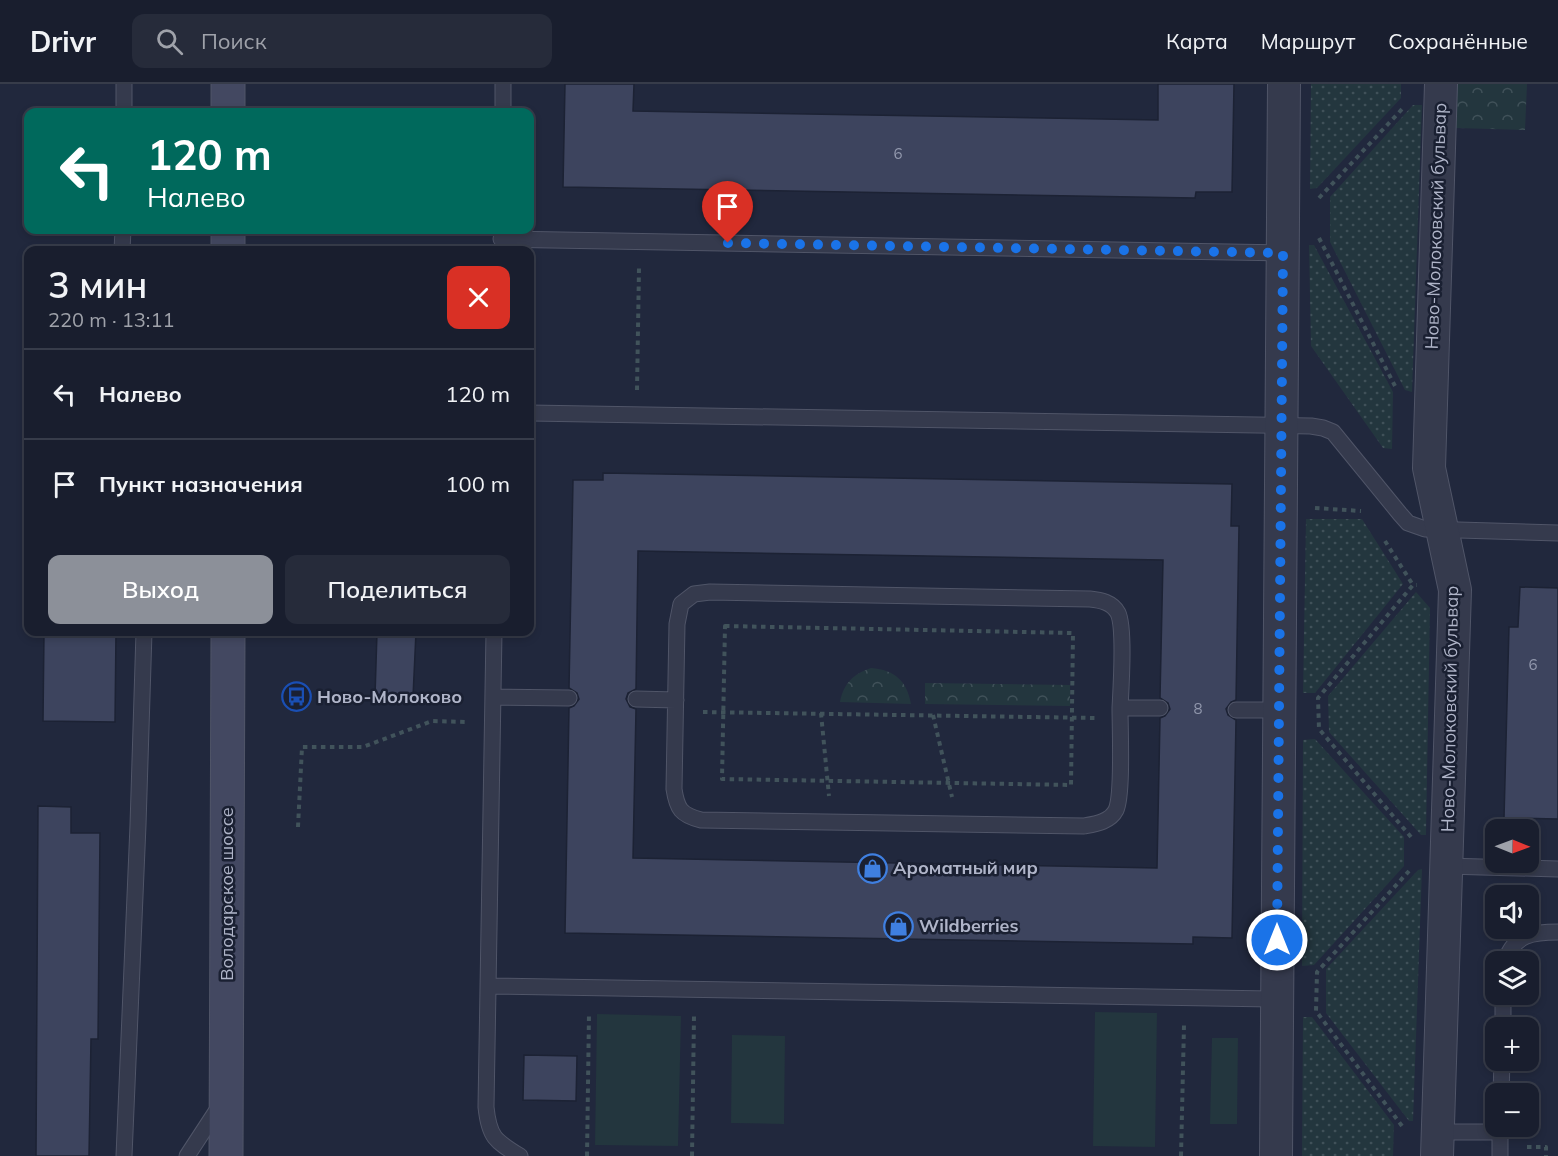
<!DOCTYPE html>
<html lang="ru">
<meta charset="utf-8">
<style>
body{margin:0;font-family:Mulish,sans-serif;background:#262b3a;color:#f1f3f6;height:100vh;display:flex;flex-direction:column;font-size:22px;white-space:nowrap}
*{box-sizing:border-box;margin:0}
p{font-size:20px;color:#9fa2aa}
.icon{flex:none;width:33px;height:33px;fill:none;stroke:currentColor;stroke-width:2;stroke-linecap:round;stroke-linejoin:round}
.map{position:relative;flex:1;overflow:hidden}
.panel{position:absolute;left:24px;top:162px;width:510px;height:390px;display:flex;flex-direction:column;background:#191e2e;border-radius:12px;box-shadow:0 3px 9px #0003,0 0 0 2px #373c4a}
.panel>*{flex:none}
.hud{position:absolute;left:24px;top:24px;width:510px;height:126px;border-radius:12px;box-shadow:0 3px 9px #0003,0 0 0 2px #373c4a;background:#00695c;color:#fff;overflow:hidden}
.needle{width:39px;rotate:91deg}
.fabs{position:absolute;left:1485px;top:735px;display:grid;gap:12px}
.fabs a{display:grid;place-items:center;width:54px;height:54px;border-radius:12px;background:#191e2e;box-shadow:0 3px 9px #0003,0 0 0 2px #373c4a;font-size:30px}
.pin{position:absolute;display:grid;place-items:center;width:51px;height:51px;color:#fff;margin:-62px -26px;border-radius:50% 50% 50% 0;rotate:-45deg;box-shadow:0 0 6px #0007}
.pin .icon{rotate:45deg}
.me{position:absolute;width:66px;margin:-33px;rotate:0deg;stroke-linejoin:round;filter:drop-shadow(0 0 4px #0008)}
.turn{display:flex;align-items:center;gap:21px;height:126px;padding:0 24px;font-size:27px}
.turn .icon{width:78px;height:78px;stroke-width:2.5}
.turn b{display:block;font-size:42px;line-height:51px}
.round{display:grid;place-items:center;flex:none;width:63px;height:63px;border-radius:12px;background:#262b3a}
.head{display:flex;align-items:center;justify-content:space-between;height:102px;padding:0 24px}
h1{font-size:36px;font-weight:600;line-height:45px}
.cta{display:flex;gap:12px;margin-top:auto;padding:12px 24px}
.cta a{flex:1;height:69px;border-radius:12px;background:#8c9099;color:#fff;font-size:24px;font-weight:600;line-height:69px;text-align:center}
.cta a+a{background:#262b3a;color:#f1f3f6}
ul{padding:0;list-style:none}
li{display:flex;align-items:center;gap:18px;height:90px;padding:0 24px;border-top:2px solid #373c4a}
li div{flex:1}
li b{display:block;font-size:22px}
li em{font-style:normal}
header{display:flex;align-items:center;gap:36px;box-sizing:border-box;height:84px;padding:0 30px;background:#191e2e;border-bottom:2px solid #373c4a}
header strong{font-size:28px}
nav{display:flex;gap:33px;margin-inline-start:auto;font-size:21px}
.search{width:420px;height:54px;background:#262b3a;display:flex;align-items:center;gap:15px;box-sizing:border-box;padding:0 21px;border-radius:12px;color:#9fa2aa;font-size:22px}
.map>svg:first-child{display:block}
.grass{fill:url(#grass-dots)}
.park{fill:url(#park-crowns)}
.pitch{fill:#23363e}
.building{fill:#3d445e;stroke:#1c2234;stroke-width:1.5;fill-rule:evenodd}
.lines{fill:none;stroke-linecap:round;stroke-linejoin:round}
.service-casing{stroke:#505568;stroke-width:17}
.minor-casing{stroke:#505568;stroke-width:34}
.secondary-casing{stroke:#505568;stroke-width:35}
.path{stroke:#41535b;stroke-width:4;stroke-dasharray:4.5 4.5;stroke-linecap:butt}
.service{stroke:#353a4d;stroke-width:15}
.minor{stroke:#353a4d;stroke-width:32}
.secondary{stroke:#434861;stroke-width:33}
.route{stroke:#1a73e8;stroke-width:10;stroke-dasharray:0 18}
.labels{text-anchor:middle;stroke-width:5;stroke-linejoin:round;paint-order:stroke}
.number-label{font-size:15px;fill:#9399ae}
.street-label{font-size:18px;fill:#b0b5c9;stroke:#1a2032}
.poi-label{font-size:18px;font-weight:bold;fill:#b0b5c9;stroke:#1a2032;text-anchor:start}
</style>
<header>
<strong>Drivr</strong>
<div class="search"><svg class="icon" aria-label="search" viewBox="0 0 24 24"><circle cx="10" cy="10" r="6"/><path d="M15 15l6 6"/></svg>Поиск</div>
<nav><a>Карта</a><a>Маршрут</a><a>Сохранённые</a></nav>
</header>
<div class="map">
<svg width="1558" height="1072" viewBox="0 0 1558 1072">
<defs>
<pattern id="grass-dots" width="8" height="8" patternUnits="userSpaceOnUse" patternTransform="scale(1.5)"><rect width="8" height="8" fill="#23363e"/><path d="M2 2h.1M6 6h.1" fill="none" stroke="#405159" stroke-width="1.8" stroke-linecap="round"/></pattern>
<pattern id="park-crowns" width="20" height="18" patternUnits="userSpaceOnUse" patternTransform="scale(1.5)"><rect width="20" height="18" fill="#23363e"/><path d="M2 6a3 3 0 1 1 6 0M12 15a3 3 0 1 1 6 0" fill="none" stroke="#405159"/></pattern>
</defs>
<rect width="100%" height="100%" fill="#21283d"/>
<path class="grass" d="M 1311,0 L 1401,0 L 1401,14 L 1317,104 L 1310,105 Z
M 1413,21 L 1422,21 L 1412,308 L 1405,306 L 1330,158 L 1330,113 Z
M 1309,161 L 1314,161 L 1393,308 L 1392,365 L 1383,364 L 1311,262 Z
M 1306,435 L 1362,435 L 1403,500 L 1315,609 L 1303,609 Z
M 1416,508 L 1430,524 L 1426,751 L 1421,751 L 1329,648 L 1328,612 Z
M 1315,655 L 1404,753 L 1404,782 L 1314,881 L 1302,882 L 1303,656 Z
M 1422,785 L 1413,1037 L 1409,1037 L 1326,929 L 1326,885 L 1418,786 Z
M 1303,933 L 1312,933 L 1394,1041 L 1393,1072 L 1302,1072 Z"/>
<path class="park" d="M 1457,0 L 1527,0 L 1525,46 L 1456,44 Z
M 871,584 C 895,586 907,597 911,620 L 840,618 C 844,599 853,590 871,584 Z
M 925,599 L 1070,601 L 1070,622 L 925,620 Z"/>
<path class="pitch" d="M 1095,928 L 1157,929 L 1155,1063 L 1093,1062 Z
M 597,930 L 681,932 L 678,1062 L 595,1061 Z
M 732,951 L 785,952 L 784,1040 L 731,1039 Z
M 1212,954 L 1238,954 L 1237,1040 L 1210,1040 Z"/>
<path class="building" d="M 565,0 L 634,0 L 633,27 L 1158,36 L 1158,0 L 1234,0 L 1232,108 L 1196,108 L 1195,114 L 563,103 Z
M 603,389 L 1232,400 L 1231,442 L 1239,442 L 1236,616 L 1231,618 L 1226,625 L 1228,631 L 1236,636 L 1232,854 L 1193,853 L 1193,860 L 565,849 L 569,624 L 574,622 L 579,615 L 577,609 L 569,604 L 573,396 L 603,396 ZM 638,467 L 1163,476 L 1160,614 L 1168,619 L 1170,625 L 1165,632 L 1160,634 L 1157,784 L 633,774 L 636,625 L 630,623 L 626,615 L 628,609 L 636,605 Z
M 1520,503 L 1558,504 L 1558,735 L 1504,734 L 1509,543 L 1518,543 Z
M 44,548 L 116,548 L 115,638 L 43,637 Z
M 377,548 L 416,548 L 413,613 L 375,612 Z
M 38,722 L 71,723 L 71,749 L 100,749 L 98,955 L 91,955 L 89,1072 L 36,1072 Z
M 524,971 L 577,972 L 576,1017 L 523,1016 Z"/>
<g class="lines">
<defs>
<path id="service" d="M 124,28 L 124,0
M 503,28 L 503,0
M 501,155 L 1283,169
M 122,166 L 123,146
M 530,329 L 1311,342 L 1323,344 L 1333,348 L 1400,430 L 1408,439 L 1425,445 L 1558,449
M 494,548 L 486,1023 C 489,1053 495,1057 520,1072
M 493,613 L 569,614
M 636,615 L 676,616
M 1120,624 C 1121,604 1125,544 1118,529 C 1112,518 1100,516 1090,515 L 710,508 L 694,510 L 681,520 L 677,540 L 674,705 C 677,725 681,731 701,736 L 1084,742 C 1095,740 1110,738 1116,726 C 1123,711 1120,644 1120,624 L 1160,624
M 1236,626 L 1279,626
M 1446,782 L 1558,785
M 1505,878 C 1514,850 1533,848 1558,848
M 488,902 L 1277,915
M 1503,944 L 1503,910
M 1501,1010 L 1502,976
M 1438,1048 L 1500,1048
M 124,1072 L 138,741 L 144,548
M 187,1072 L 221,1020
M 1500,1072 L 1500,1042"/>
<path id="minor" d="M 1276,1072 L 1284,0
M 1437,1072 L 1455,506 L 1429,384 L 1441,0"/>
<path id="secondary" d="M 228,28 L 228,0
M 228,166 L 228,146
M 226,1072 L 228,548"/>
</defs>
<use href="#service" class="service-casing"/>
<use href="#minor" class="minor-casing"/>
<use href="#secondary" class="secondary-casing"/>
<path class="path" d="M 1319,114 L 1404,23
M 1319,154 L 1395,302
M 637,306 L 639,184
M 1315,424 L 1361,427
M 1385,457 L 1413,501
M 725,542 L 1073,549 L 1071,701 L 722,695 Z
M 703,628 L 1095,634
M 821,629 L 829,712
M 933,631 L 952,713
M 298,743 L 302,663 L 363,663 L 432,637 L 468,638
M 1411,753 L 1319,645 L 1318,614 L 1413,501 L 1417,501
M 1402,1042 L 1316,927 L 1317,888 L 1409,787
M 1527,1063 L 1546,1063 L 1546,1072
M 587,1072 L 589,929
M 692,1072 L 694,932
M 1181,1072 L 1184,941"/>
<use href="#service" class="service"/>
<use href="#minor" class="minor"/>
<use href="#secondary" class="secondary"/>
</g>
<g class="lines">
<path class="route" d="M 728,159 L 1283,169 L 1277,856"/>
</g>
<defs>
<symbol id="bus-ring" viewBox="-11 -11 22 22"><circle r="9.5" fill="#1a2032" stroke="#1a4fb4" stroke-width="1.5"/><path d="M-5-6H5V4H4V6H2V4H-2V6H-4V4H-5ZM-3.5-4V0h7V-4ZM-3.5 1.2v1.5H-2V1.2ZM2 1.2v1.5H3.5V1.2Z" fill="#1a4fb4"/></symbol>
<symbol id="shop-ring" viewBox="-11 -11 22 22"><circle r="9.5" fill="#1a2032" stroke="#3f7fe0" stroke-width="1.5"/><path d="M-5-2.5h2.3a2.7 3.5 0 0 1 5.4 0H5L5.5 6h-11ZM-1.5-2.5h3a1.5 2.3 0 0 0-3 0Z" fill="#3f7fe0"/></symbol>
</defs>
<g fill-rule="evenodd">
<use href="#bus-ring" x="280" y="596" width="33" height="33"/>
<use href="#shop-ring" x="856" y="768" width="33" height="33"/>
<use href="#shop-ring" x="882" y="826" width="33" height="33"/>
</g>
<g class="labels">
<g class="number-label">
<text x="898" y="75">6</text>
<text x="1533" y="586">6</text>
<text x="1198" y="630">8</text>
</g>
<g class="street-label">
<text transform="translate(1436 142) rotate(-88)" y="6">Ново-Молоковский бульвар</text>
<text transform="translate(1450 625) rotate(-89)" y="6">Ново-Молоковский бульвар</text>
<text transform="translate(227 810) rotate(-90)" y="6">Володарское шоссе</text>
</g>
<g class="poi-label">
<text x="317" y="619">Ново-Молоково</text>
<text x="893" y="790">Ароматный мир</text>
<text x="919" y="848">Wildberries</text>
</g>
</g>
</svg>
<div class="fabs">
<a><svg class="needle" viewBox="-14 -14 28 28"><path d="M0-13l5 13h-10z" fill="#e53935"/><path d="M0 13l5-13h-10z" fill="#9fa2aa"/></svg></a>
<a><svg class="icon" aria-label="sound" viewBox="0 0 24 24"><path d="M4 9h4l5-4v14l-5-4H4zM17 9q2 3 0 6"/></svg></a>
<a><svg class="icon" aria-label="layers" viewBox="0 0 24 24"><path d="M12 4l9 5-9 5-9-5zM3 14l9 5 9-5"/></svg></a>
<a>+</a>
<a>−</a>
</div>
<div class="pin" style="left:728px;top:159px;background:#d93025"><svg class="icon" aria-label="arrive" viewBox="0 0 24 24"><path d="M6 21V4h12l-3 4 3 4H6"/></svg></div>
<svg class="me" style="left:1277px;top:856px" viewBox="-20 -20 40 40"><circle r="17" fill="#1a73e8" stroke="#fff" stroke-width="3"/><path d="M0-11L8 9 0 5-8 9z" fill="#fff"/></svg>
<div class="hud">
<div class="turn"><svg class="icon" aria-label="left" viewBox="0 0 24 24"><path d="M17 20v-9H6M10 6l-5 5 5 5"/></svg><div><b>120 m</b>Налево</div></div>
</div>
<section class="panel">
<div class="head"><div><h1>3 мин</h1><p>220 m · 13:11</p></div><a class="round" style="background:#d93025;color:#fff"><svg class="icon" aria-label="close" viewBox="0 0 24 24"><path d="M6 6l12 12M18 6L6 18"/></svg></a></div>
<ul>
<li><svg class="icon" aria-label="left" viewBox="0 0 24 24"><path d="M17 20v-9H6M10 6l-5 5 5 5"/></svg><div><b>Налево</b></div><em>120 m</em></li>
<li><svg class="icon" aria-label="arrive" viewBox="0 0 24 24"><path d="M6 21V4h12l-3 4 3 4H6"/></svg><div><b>Пункт назначения</b></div><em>100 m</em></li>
</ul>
<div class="cta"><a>Выход</a><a>Поделиться</a></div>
</section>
</div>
